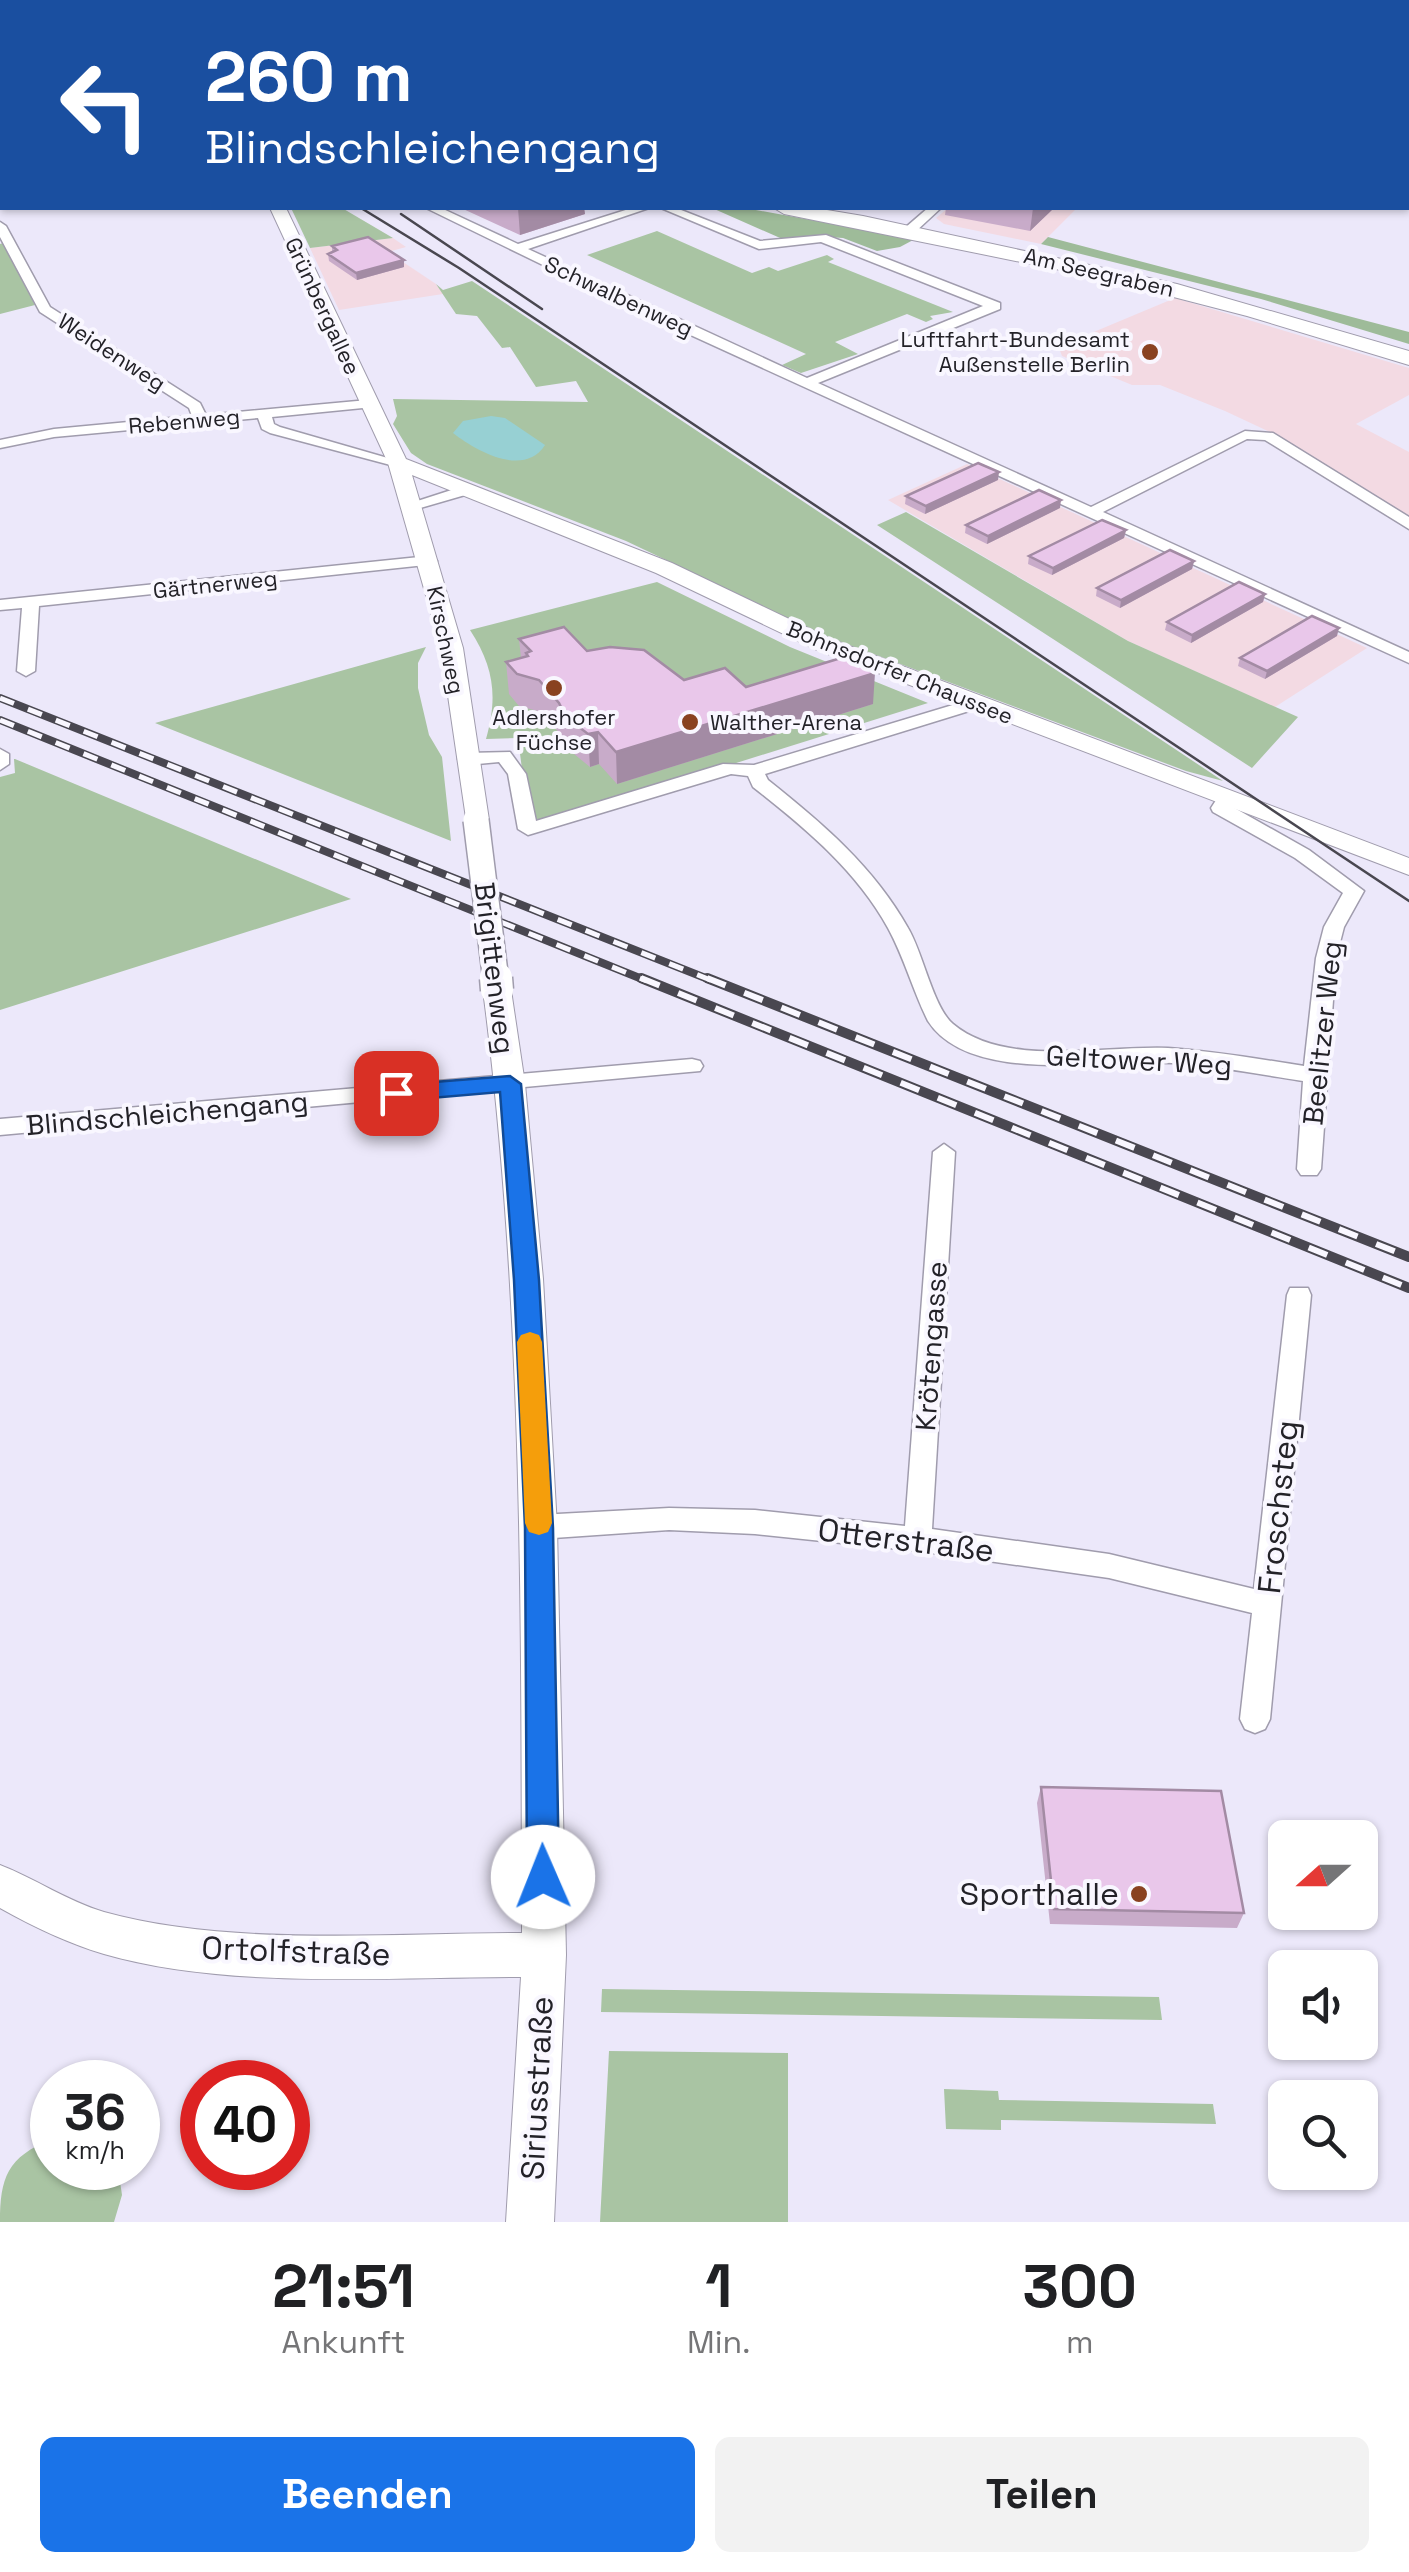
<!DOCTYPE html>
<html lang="de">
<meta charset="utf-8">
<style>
body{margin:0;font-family:"Space Grotesk",sans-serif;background:#f2f2f2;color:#202124;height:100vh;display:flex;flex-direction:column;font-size:38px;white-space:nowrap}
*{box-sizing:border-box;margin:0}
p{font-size:32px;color:#757577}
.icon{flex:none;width:55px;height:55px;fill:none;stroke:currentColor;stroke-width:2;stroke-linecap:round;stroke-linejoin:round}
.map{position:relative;height:2222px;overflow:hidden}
.panel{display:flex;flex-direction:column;background:#fff;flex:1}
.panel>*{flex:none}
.banner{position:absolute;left:0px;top:0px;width:1410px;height:210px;box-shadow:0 2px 8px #0004;background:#1a4fa0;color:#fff;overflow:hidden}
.needle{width:65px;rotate:249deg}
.fabs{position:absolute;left:1268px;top:1820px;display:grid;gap:20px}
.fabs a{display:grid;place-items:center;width:110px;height:110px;border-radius:15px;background:#fff;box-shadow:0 2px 8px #0004;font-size:50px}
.speed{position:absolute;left:30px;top:2060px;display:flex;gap:20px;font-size:50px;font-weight:700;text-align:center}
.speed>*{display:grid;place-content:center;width:130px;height:130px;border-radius:50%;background:#fff;box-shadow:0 2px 8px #0004;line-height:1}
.speed small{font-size:25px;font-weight:400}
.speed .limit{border:15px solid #d22;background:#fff;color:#111}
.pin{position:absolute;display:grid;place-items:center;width:85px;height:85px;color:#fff;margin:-42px;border-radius:20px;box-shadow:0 5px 15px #0006}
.me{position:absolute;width:110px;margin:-55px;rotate:359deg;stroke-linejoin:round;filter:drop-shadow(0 0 8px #0008)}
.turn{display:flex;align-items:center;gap:35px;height:210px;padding:0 40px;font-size:45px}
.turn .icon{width:130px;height:130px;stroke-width:2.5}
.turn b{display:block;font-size:70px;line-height:85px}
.eta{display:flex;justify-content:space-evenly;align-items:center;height:170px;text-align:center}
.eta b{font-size:60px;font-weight:700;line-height:70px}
.primary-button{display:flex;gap:20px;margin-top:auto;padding:20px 40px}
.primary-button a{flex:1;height:115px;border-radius:15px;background:#1a73e8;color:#fff;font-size:40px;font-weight:700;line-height:115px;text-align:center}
.primary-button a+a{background:#f2f2f2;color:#202124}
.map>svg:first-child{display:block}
.commercial{fill:#f3dae3}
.green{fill:#a9c4a3}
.forest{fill:#9ebb99}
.water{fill:#97d0d3}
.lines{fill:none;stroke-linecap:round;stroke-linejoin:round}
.minor-casing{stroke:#a09cad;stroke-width:3}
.tertiary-casing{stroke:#a09cad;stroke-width:2}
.primary-casing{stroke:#a09cad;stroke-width:2}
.minor{fill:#fff;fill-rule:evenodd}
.tertiary{fill:#fff;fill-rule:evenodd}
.primary{fill:#fff;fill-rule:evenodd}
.tram{stroke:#494750;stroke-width:2.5}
.rail-far1-casing{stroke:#494750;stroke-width:8}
.rail-casing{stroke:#494750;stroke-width:10}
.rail-far1{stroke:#f9f7ff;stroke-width:5;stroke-dasharray:15;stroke-linecap:butt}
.rail{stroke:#f9f7ff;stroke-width:6;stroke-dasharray:20;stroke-linecap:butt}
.tertiary-bridge-far1-casing{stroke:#a09cad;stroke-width:28;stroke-linecap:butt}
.tertiary-bridge-casing{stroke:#a09cad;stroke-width:35;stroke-linecap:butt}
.tertiary-bridge-far1{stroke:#fff;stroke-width:25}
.tertiary-bridge{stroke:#fff;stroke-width:32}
.wall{fill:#c8abc9}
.shaded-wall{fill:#a38ba4}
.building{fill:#e9c7ea;stroke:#a38ba4;stroke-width:2.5}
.route{fill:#1a73e8;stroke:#114b97;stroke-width:2.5}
.slow{fill:#f59e0b}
.poi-dot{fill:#894220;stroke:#f9f7ff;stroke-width:4}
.labels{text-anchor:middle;stroke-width:8;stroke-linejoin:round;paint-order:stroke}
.far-street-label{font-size:22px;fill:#232228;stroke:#f9f7ff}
.far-poi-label{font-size:22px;fill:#232228;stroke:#f9f7ff;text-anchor:end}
.street-label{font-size:28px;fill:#232228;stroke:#f9f7ff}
.near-street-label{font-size:32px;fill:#232228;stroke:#f9f7ff}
.near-poi-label{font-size:32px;fill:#232228;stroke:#f9f7ff;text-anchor:end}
</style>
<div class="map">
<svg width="1409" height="2222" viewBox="0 0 1409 2222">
<rect width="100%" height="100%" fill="#ece8fa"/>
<path class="commercial" d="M 948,208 L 1077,208 L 1041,244 L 944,224 L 936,218 Z
M 393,238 L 406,247 L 388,252 L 436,284 L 443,294 L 339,310 L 310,248 Z
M 1175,298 L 1409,368 L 1409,395 L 1356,424 L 1409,452 L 1409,518 L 1272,433 L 1225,411 L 1160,385 L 1132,385 L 1062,356 L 1059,348 L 1065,344 Z
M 967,464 L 1367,648 L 1275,707 L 1128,641 L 888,500 Z"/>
<path class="green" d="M 512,0 L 1059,0 L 1062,2 L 514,2 Z
M 291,208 L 342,208 L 393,238 L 310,248 Z
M 657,231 L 752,273 L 769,267 L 778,271 L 827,255 L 834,259 L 828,262 L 953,312 L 930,316 L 933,319 L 926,322 L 907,314 L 835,342 L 858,354 L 801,373 L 782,365 L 806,354 L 587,255 Z
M 3,243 L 35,305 L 0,314 L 0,244 Z
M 472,281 L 1223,781 L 1186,771 L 828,637 L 626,541 L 427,464 L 411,453 L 393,424 L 397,416 L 393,399 L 588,402 L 576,381 L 536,387 L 510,347 L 502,348 L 477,316 L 456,314 L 436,284 L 443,290 Z
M 906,512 L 1128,641 L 1298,717 L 1252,768 L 877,525 Z
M 657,582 L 790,647 L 928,703 L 554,820 L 538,820 L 527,808 L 518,738 L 486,739 C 498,697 494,667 470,630 Z
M 426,647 L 418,663 L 418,688 L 429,735 L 442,757 L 451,841 L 155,723 Z
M 14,759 L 15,759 L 351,899 L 0,1010 L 0,777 L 15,773 Z
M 602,1989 L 1159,1997 L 1162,2020 L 601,2012 Z
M 609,2051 L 788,2053 L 788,2222 L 600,2222 Z
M 944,2089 L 998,2091 L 999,2100 L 1213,2104 L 1216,2124 L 1001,2120 L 1001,2130 L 946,2129 Z
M 52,2139 L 52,2168 L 118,2168 L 122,2195 L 114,2222 L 0,2222 C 0,2178 7,2157 52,2139 Z"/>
<path class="forest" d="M 712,208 L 745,208 L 915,239 L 900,247 L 877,251 L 843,238 L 813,236 L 787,241 Z
M 1048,237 L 1409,332 L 1409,344 L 1261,299 L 1041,244 Z"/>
<path class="water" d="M 491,416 L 505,418 L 545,445 C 524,478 476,451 453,433 L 463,421 Z"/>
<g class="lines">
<defs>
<path id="minor" d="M 0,77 L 2,77 L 2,83 L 0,83 Z
M 1408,155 L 1409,155 L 1409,162 L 1408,162 Z
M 426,208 L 441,208 L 518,244 L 632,208 L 649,208 L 528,249 L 807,378 L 983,306 L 821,242 L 759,249 L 661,208 L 676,208 L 760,241 L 826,235 L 1000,303 L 1000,309 L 818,383 L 1091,507 L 1245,431 L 1273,433 L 1409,517 L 1409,529 L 1265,440 L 1247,439 L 1103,512 L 1409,652 L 1409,663 L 627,306 Z
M 928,208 L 941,208 L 914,233 L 906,233 L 906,227 Z
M 0,222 L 6,226 L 50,307 L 200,403 L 206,415 L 368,400 L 375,404 L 373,407 L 272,417 L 274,424 L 280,427 L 405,463 L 398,467 L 270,433 L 262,429 L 258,418 L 54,437 L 0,448 L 0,440 L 54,429 L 192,416 L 189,408 L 40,312 L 0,237 Z
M 467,485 L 472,487 L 472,493 L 410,511 L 402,506 Z
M 429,556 L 437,561 L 435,564 L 39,606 L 35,671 L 26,676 L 17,671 L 22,608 L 0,610 L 0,600 Z
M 976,698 L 982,699 L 982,707 L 765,774 L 768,780 C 822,823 874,867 908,928 C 923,953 933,1007 953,1024 C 1005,1068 1104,1045 1168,1048 C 1214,1051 1259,1059 1304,1066 L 1316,958 L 1324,927 L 1343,893 L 1295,858 L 1213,812 L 1211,808 L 1220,794 L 1234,794 L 1236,798 L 1231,806 L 1309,850 L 1364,891 L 1344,927 L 1336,958 L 1321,1169 L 1317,1175 L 1301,1175 L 1297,1169 L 1303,1081 C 1259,1074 1216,1066 1172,1063 C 1105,1059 970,1086 928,1021 C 913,991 904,957 888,928 C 856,870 804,827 753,787 L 748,776 L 731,774 L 528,835 L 518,829 L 508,774 L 499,762 L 467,765 L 458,759 L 467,753 L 510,752 L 526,774 L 536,821 L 723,764 L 754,765 Z
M 0,749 L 9,754 L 9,764 L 0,770 Z
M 692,1059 L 700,1061 L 703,1066 L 700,1071 L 0,1135 L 0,1119 Z
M 944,1144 L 955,1152 L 932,1529 L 1109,1554 L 1254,1589 L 1287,1295 L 1290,1288 L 1308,1288 L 1311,1295 L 1270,1719 L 1265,1729 L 1255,1733 L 1245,1729 L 1240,1719 L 1252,1613 L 1109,1578 L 918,1551 L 755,1534 L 669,1530 L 539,1539 L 529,1535 L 525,1527 L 529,1519 L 539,1515 L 669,1508 L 755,1510 L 905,1526 L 933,1152 Z"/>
<path id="tertiary" d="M 178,0 L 190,0 L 191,2 L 179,2 Z
M 0,68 L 2,68 L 2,77 L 0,77 Z
M 270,208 L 286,208 L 406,459 L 672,563 L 831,639 L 1409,858 L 1409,875 L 815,649 L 656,573 L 412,475 L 463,648 L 489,820 L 476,828 L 467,825 L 441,648 L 388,463 Z
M 497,981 L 507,984 L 511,990 L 525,1084 L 543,1279 L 557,1527 L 566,1955 L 554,2222 L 506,2222 L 521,1977 C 392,1977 228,1990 104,1954 C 67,1943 34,1927 0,1908 L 0,1865 C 36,1879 67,1901 104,1912 C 229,1947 392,1933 522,1933 C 521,1618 524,1303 483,990 L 487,984 Z"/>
<path id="primary" d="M 0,37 L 2,37 L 2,47 L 0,47 Z
M 774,208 L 815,208 L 863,216 L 1177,284 L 1409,351 L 1409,365 L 1247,316 L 1100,278 L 784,214 Z"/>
</defs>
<use href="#minor" class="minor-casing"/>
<use href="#tertiary" class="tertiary-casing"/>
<use href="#primary" class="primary-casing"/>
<use href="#minor" class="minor"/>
<use href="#tertiary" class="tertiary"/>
<use href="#primary" class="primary"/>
<path class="tram" d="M 361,208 L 459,268 L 1409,901
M 401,214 L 542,309"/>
<defs>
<path id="rail-far1" d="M 0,698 L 713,981
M 0,720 L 647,981"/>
<path id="rail" d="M 641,978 L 1409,1288
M 707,978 L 1409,1257"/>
</defs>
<use href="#rail-far1" class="rail-far1-casing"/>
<use href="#rail" class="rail-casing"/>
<use href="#rail-far1" class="rail-far1"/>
<use href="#rail" class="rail"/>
<defs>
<path id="tertiary-bridge-far1" d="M 476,820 L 496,981"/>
<path id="tertiary-bridge" d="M 496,978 L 497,990"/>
</defs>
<use href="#tertiary-bridge-far1" class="tertiary-bridge-far1-casing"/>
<use href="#tertiary-bridge" class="tertiary-bridge-casing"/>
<use href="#tertiary-bridge-far1" class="tertiary-bridge-far1"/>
<use href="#tertiary-bridge" class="tertiary-bridge"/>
</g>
<path class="wall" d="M 461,208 L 584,208 L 585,214 L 520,235 Z
M 946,208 L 1054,208 L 1030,231 L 945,215 Z
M 332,246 L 404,267 L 357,280 L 329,261 L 328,254 L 332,252 Z
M 998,480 L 925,514 L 905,504 L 906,496 Z
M 1060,508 L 987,544 L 965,533 L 966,525 Z
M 1126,530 L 1124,538 L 1052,575 L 1028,564 L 1029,556 Z
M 1194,561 L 1192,569 L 1120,608 L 1096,596 L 1097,588 Z
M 1265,594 L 1263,602 L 1191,643 L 1165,630 L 1167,622 Z
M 1337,636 L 1265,679 L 1238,666 L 1240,658 Z
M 519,639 L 587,651 L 684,680 L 746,687 L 873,704 L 617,784 L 599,764 L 590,767 L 568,749 L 561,735 L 541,712 L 519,706 L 509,694 L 506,662 L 521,658 Z
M 1041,1787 L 1244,1913 L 1237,1928 L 1050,1924 L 1037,1803 Z"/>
<path class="shaded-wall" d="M 518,208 L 584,208 L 585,214 L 520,235 Z
M 1033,208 L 1054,208 L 1030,231 Z
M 404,260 L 404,267 L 357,280 L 356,273 Z
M 999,472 L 998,480 L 925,514 L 926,506 Z
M 1061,500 L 1060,508 L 987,544 L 988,536 Z
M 1126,530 L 1124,538 L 1052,575 L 1053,568 Z
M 1194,561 L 1192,569 L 1120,608 L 1121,600 Z
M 1265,594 L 1263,602 L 1191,643 L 1192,635 Z
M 1339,628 L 1337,636 L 1265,679 L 1267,671 Z
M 875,673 L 873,704 L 617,784 L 616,752 Z
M 598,732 L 599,764 L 590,767 L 588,734 Z"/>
<path class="building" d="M 368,237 L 404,260 L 356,273 L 328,254 L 337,250 L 332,246 Z
M 978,463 L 999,472 L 926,506 L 906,496 Z
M 1039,490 L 1061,500 L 988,536 L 966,525 Z
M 1102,520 L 1126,530 L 1053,568 L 1029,556 Z
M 1170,550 L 1194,561 L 1121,600 L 1097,588 Z
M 1239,582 L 1265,594 L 1192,635 L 1167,622 Z
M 1312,616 L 1339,628 L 1267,671 L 1240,658 Z
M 564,627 L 587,651 L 610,647 L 644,650 L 684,680 L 725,668 L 746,687 L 854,654 L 875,673 L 616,752 L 598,732 L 588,734 L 566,717 L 559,703 L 539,680 L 517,674 L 506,662 L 528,656 L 526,653 L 531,651 L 519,639 Z
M 1041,1787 L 1221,1791 L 1244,1913 L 1054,1909 Z"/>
<path class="route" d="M 510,1076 L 521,1084 L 539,1280 L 553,1528 L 559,1877 L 554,1888 L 543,1892 L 532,1888 L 527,1877 L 525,1528 L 514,1280 L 500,1092 L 396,1101 L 384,1093 L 396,1085 Z"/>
<path class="slow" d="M 530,1332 L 539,1335 L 542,1342 L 552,1523 L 548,1532 L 539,1535 L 529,1532 L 525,1523 L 517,1342 L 521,1335 Z"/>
<g class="poi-dot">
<circle cx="1150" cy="352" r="10"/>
<circle cx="554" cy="688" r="10"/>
<circle cx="690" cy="722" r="10"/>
<circle cx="1139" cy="1894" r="10"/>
</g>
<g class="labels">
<g class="far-street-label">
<text transform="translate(1099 272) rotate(13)" y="8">Am Seegraben</text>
<text transform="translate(619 296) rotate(25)" y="8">Schwalbenweg</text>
<text transform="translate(323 306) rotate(65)" y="8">Grünbergallee</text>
<text transform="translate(112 352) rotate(33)" y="8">Weidenweg</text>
<text transform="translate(184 421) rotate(-5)" y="8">Rebenweg</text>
<text transform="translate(215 584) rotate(-6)" y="8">Gärtnerweg</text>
<text transform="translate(446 640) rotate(78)" y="8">Kirschweg</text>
<text transform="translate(900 672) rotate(22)" y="8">Bohnsdorfer Chaussee</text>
</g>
<g class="far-poi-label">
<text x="1130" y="347">Luftfahrt-Bundesamt<tspan x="1130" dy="25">Außenstelle Berlin</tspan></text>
<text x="554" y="725" text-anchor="middle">Adlershofer<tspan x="554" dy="25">Füchse</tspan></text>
<text x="710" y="730" text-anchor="start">Walther-Arena</text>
</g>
<g class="street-label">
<text transform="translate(495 968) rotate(83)" y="10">Brigittenweg</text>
<text transform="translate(1322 1033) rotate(-84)" y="10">Beelitzer Weg</text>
<text transform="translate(1139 1060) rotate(3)" y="10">Geltower Weg</text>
<text transform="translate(167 1113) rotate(-5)" y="10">Blindschleichengang</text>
<text transform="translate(931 1346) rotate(-86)" y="10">Krötengasse</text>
</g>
<g class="near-street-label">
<text transform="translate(1278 1507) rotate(-84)" y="11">Froschsteg</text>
<text transform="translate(906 1540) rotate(7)" y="11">Otterstraße</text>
<text transform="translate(296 1951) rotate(2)" y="11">Ortolfstraße</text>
<text transform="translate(537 2088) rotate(-87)" y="11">Siriusstraße</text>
</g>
<g class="near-poi-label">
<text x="1119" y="1905">Sporthalle</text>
</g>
</g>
</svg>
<div class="fabs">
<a><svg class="needle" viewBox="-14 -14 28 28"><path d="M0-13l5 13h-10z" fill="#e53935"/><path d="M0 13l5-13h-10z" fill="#757577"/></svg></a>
<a><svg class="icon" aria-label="sound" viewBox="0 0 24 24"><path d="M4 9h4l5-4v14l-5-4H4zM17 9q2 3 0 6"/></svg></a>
<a><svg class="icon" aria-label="search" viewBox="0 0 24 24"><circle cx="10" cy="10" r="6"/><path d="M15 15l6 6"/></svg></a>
</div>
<div class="speed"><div>36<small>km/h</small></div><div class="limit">40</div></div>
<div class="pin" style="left:396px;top:1093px;background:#d93025"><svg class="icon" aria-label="arrive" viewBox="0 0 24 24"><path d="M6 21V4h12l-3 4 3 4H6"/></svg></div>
<svg class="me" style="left:543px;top:1877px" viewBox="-20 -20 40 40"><circle r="19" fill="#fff"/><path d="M0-13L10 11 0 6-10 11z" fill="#1a73e8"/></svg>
<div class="banner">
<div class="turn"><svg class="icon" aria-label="left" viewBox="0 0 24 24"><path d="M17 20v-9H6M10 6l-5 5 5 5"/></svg><div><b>260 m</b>Blindschleichengang</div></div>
</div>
</div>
<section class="panel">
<div class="eta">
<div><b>21:51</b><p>Ankunft</p></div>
<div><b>1</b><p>Min.</p></div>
<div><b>300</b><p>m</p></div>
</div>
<div class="primary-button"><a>Beenden</a><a>Teilen</a></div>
</section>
